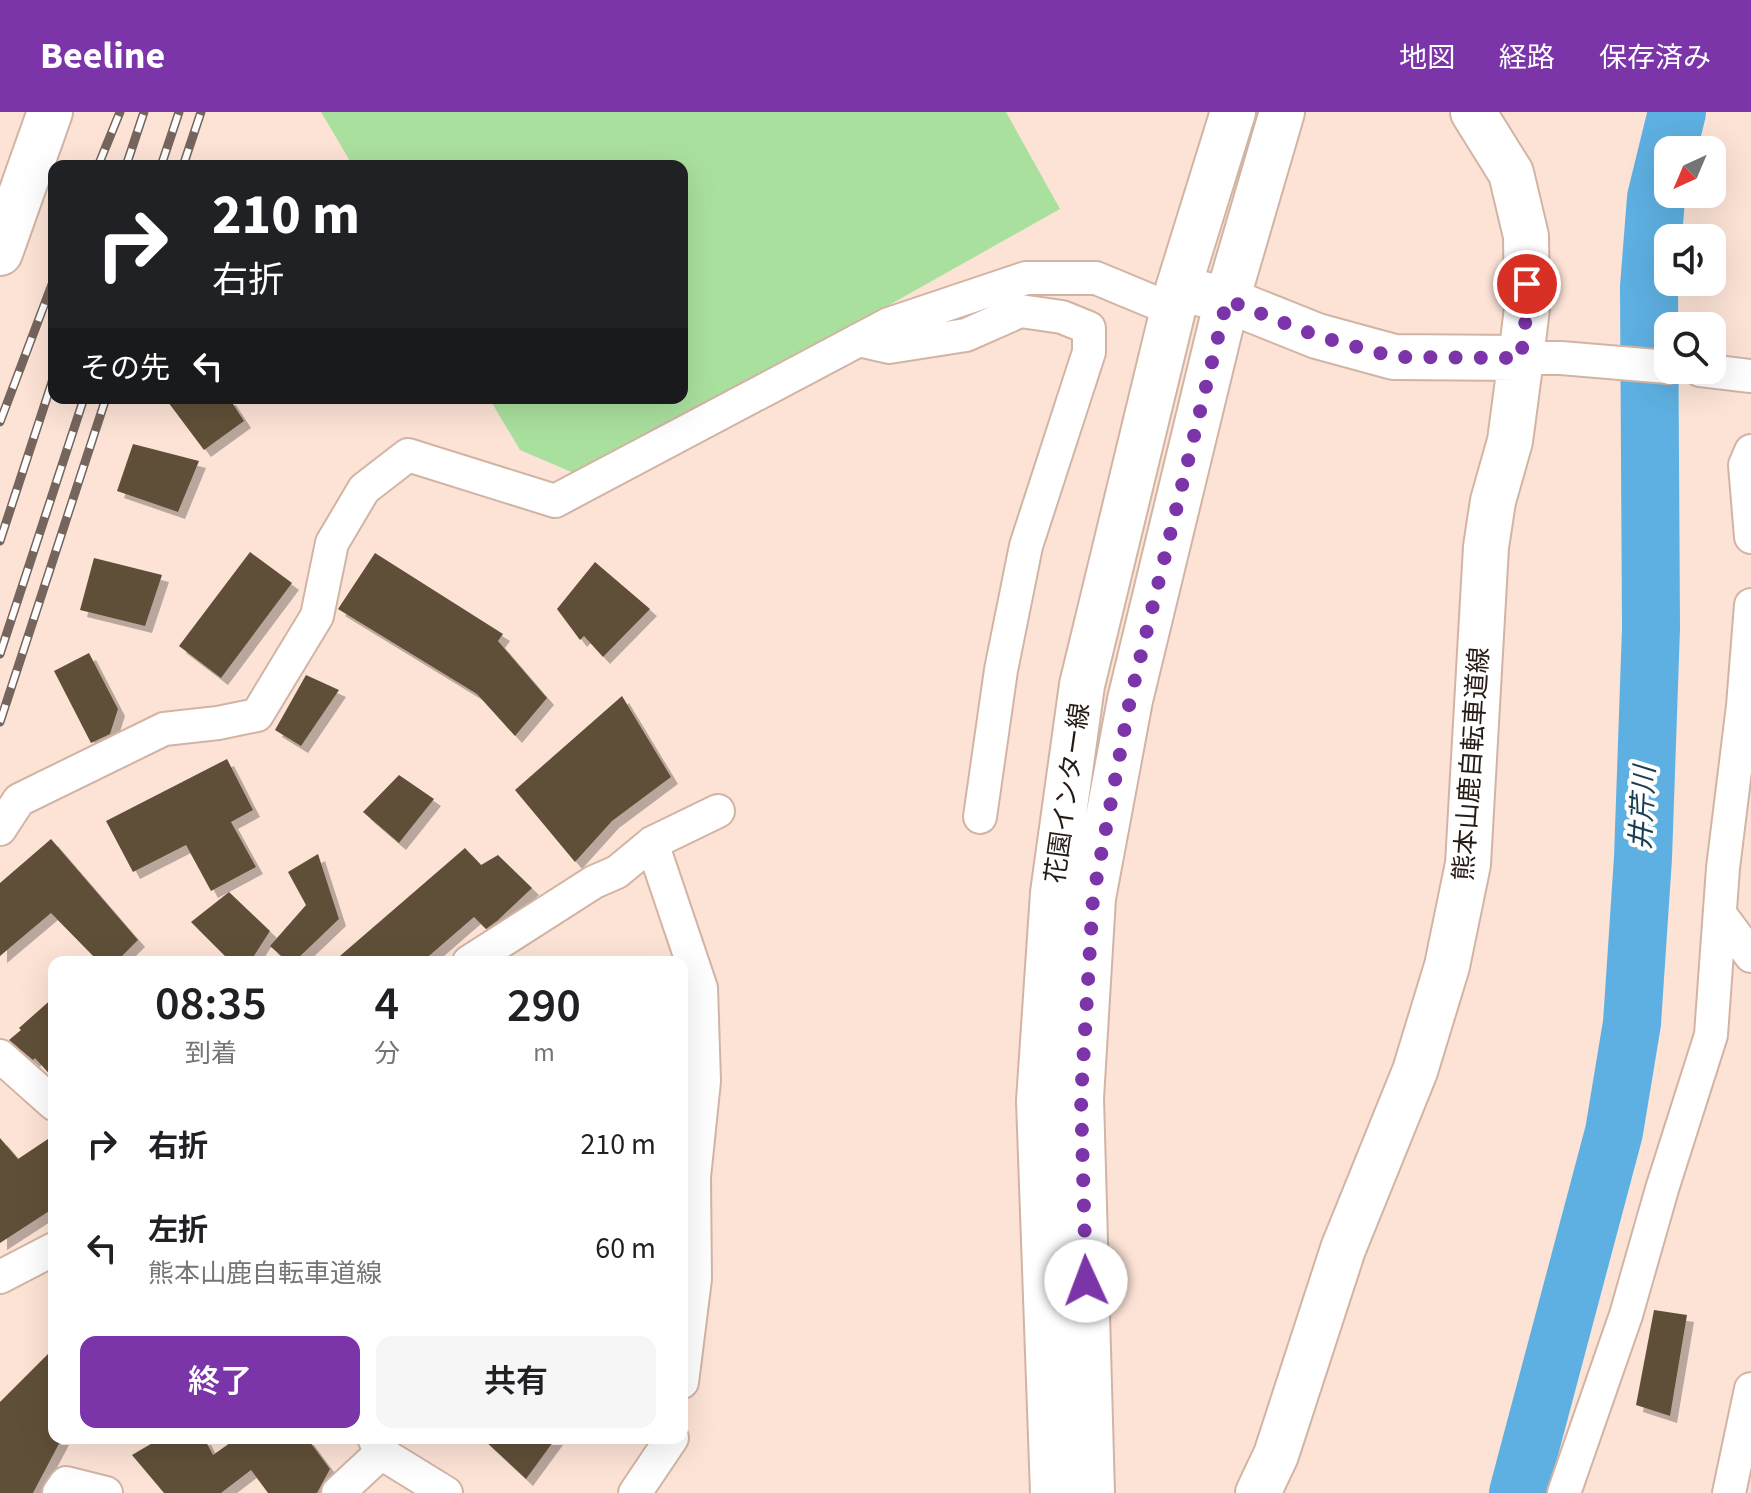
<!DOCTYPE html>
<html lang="ja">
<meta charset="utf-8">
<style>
body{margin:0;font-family:"Source Sans 3","Noto Sans JP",sans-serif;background:#f6f6f6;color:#202124;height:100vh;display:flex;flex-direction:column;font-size:30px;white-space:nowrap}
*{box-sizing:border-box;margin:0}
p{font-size:26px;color:#757577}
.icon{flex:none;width:44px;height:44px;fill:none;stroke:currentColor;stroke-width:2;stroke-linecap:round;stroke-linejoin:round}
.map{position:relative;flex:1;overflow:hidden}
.panel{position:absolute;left:48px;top:844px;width:640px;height:488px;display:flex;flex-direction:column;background:#fff;border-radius:16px;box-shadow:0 8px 32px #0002}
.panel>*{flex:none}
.banner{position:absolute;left:48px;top:48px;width:640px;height:244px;border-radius:16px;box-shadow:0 8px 32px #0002;background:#202124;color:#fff;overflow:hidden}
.needle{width:52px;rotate:224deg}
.tools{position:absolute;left:1654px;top:24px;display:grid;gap:16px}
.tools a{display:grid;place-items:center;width:72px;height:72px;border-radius:16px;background:#fff;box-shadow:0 8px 32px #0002;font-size:40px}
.pin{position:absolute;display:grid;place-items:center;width:68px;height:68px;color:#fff;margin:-34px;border:4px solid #fff;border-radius:50%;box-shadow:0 2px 8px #0007}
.me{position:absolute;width:88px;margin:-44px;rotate:358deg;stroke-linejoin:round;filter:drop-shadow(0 0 6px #0008)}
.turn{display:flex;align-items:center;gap:28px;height:168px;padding:0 32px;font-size:36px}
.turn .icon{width:104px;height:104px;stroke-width:2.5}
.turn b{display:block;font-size:56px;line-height:68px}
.then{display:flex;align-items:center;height:76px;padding:0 32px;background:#0003;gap:16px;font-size:30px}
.eta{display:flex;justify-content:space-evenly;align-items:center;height:136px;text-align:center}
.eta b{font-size:48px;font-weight:600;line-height:56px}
.primary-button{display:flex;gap:16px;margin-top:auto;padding:16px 32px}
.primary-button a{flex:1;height:92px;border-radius:16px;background:#7b35a9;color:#fff;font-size:32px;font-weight:600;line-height:92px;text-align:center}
.primary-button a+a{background:#f6f6f6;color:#202124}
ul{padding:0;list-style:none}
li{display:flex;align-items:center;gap:24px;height:104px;padding:0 32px}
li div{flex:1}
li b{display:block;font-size:30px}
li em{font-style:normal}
header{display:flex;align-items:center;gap:48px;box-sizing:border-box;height:112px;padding:0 40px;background:#7b35a9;color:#fff}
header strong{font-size:38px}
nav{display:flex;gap:44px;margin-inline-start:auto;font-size:28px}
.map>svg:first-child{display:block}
.green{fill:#aae09e}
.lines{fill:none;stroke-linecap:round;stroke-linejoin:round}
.river{stroke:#5eb0e2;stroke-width:58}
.building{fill:#614f39;filter:url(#shadow)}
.street-casing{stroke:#d2b4a4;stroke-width:36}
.secondary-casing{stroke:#d2b4a4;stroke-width:48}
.primary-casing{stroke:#d2b4a4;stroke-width:48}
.street{stroke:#fff;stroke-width:32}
.secondary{stroke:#fff;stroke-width:44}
.primary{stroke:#fff;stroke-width:44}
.rail-casing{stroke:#75655c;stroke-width:9}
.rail{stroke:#fff;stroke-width:6;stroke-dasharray:18;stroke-linecap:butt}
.route{stroke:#7b35a9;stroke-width:14;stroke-dasharray:0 25.2}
.labels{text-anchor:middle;stroke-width:8;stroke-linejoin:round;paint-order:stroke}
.street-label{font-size:26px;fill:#261b15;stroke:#fff}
.water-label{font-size:28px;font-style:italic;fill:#193d52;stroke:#fff}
</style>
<header>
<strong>Beeline</strong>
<nav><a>地図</a><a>経路</a><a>保存済み</a></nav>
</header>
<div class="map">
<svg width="1751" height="1381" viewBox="0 0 1751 1381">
<defs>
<filter id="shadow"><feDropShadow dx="7" dy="7" stdDeviation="0" flood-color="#0004"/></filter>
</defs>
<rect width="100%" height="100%" fill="#fce3d6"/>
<path class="green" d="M 321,0 L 1006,0 L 1060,97 L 583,365 L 520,338 L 489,286 L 682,286 L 682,54 L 353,54 Z"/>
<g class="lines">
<path class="river" d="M 1518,1381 L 1614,1020 L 1632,911 L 1643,746 L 1651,516 L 1649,175 L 1656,86 L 1677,0"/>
</g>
<path class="building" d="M 165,286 L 229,286 L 244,309 L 204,338 Z
M 133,332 L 199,349 L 178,400 L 117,379 Z
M 250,440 L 292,471 L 221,566 L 179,534 Z
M 375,441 L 503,522 L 498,529 L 547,586 L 515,624 L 477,582 L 338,497 Z
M 94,446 L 162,463 L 145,514 L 80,498 Z
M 595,450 L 650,497 L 603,545 L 584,524 L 580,528 L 557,497 Z
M 89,541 L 118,597 L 110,622 L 91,631 L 54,559 Z
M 306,563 L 339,578 L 301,634 L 275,618 Z
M 622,584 L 671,665 L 612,709 L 575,750 L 515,678 Z
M 227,647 L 253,698 L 231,710 L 256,755 L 211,779 L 186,733 L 133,760 L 106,709 Z
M 399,663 L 434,687 L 399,731 L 363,700 Z
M 51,727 L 138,828 L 116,850 L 99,850 L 51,801 L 0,844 L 0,771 Z
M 465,736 L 481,753 L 498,743 L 532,776 L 497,809 L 486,817 L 474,805 L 422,850 L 333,850 Z
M 318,742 L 339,807 L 294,850 L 288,850 L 270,834 L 306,793 L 288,760 Z
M 229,780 L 270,819 L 250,850 L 231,850 L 191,810 Z
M 54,885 L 54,967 L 35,946 L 33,948 L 9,928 L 21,918 L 19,916 Z
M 54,1023 L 54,1096 L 0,1131 L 0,1026 L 18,1047 Z
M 1654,1198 L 1687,1203 L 1670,1304 L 1636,1293 Z
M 54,1236 L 54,1326 L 62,1326 L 33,1381 L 0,1381 L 0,1290 Z
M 161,1326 L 204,1326 L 213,1343 L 237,1326 L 307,1326 L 330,1357 L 317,1381 L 268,1381 L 251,1358 L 221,1381 L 164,1381 L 132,1343 Z
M 482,1326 L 556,1326 L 526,1367 Z"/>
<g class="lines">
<defs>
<path id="street" d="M 858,228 L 889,235 L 966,223 L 1020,199 L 1062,205 L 1089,216 L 1089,240 L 1026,434 L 1001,558 L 980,705
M 1521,246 L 1561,246 L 1668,255
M 1700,258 L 1751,264
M 1751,339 L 1745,353 L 1751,425
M 0,717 L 19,688 L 164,617 L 218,611 L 257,603 L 317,504 L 332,431 L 364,377 L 408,343 L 555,389 L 889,212 L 1026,166 L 1096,166 L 1173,198
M 652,731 L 701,876 L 704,969 L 694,1065 L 695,1167 L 682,1270
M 1720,802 L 1751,844
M 469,850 L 594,770 L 617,760 L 652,731 L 718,699
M 0,944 L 54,992
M 0,1165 L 54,1137
M 374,1326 L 381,1341 L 446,1381
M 59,1381 L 66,1371 L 106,1381
M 338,1381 L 381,1341
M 635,1381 L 672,1326
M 1564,1381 L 1626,1203 L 1662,1077 L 1711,923 L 1723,756 L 1743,594 L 1751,493
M 1729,1381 L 1751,1277"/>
<path id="secondary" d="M 1198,181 L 1227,188 L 1317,224 L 1394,245 L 1521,246
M 1053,1381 L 1039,989 L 1053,781 L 1082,573 L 1178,177 L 1233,0
M 1092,1381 L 1081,986 L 1093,786 L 1130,588 L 1227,188 L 1282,0
M 1258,1381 L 1276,1343 L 1343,1137 L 1415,959 L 1447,854 L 1468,752 L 1486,435 L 1493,389 L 1510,329 L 1521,246 L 1527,196 L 1526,124 L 1511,61 L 1473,0"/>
<path id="primary" d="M 0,141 L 50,0"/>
</defs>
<use href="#street" class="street-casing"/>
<use href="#secondary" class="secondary-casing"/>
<use href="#primary" class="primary-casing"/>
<use href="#street" class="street"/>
<use href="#secondary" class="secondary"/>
<use href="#primary" class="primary"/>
<defs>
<path id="rail" d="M 98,54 L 120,0
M 126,54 L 144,0
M 161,54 L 179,0
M 183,54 L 201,0
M 0,310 L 54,167
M 0,429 L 54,264
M 0,542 L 84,286
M 0,610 L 106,286"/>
</defs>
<use href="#rail" class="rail-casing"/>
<use href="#rail" class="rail"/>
</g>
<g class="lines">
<path class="route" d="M 1086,1169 L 1081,986 L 1093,786 L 1130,588 L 1227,188 L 1317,224 L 1394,245 L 1521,246 L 1527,196 L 1527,172"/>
</g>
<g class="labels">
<g class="street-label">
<text transform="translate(1471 652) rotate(-86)" y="9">熊本山鹿自転車道線</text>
<text transform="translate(1067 681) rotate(-82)" y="9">花園インター線</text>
</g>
<g class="water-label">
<text transform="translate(1642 696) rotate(-87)" y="10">井芹川</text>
</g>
</g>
</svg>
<div class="tools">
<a><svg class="needle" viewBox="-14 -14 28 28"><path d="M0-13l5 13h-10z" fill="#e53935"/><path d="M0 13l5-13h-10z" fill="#757577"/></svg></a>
<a><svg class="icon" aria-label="sound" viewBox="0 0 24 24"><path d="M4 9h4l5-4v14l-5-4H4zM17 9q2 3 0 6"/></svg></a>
<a><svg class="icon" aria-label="search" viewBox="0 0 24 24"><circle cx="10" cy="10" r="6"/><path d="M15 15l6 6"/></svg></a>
</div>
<div class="pin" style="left:1527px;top:172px;background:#d93025"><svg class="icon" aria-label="arrive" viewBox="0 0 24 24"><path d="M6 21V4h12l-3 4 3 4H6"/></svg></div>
<svg class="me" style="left:1086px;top:1169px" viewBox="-20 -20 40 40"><circle r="19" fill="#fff"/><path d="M0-13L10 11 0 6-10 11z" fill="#7b35a9"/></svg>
<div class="banner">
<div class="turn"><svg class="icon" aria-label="right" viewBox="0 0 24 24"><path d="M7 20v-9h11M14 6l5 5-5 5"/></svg><div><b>210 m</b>右折</div></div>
<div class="then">その先<svg class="icon" aria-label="left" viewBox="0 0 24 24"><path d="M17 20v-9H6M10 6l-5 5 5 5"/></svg></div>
</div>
<section class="panel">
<div class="eta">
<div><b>08:35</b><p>到着</p></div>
<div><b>4</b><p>分</p></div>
<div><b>290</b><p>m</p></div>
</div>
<ul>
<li><svg class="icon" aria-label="right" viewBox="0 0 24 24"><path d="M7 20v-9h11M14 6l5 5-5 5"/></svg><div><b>右折</b></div><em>210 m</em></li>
<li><svg class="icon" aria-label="left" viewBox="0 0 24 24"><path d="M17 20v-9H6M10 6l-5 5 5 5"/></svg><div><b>左折</b><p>熊本山鹿自転車道線</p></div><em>60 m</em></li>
</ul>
<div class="primary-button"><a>終了</a><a>共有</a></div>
</section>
</div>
